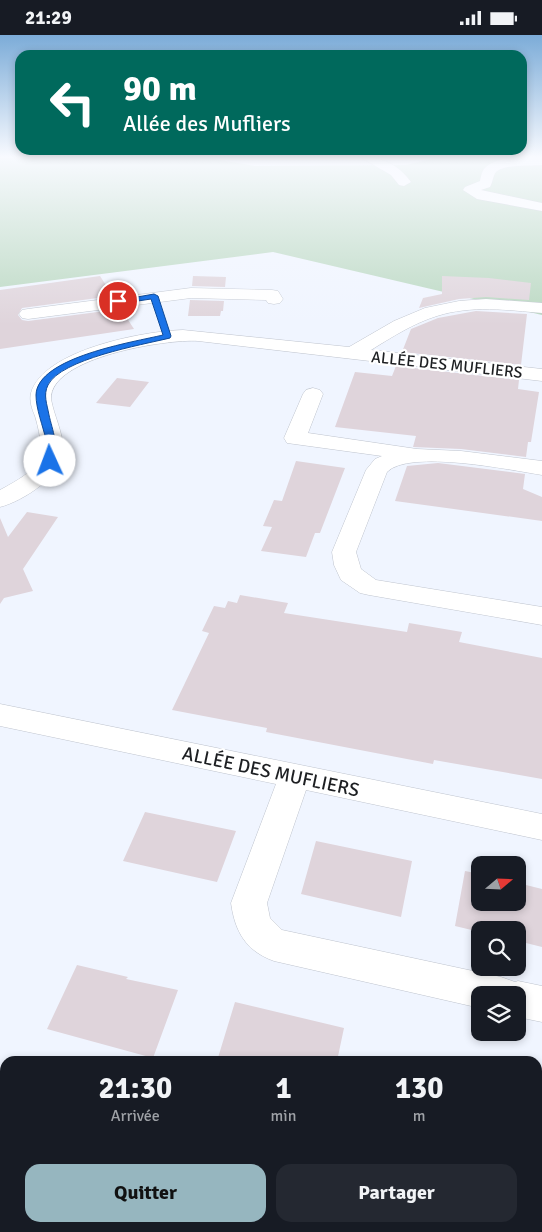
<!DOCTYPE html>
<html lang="fr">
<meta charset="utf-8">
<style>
body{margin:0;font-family:Signika,sans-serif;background:#242831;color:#f1f3f6;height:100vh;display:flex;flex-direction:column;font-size:19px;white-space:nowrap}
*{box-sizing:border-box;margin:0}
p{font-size:16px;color:#9ea1a6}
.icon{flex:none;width:28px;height:28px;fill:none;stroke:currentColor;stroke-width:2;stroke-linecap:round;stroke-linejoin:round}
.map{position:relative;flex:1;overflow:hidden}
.drawer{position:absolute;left:0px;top:1021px;width:542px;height:176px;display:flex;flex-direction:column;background:#171b24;border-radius:15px 15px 0 0;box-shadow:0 2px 8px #0003}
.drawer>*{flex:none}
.hud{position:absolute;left:15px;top:15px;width:512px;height:105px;border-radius:15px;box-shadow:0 2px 8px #0003;background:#00695c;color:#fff;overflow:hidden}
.needle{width:32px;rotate:71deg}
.buttons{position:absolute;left:471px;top:821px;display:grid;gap:10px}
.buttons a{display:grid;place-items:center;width:55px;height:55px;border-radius:10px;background:#171b24;box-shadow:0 2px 8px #0003;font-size:25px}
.pin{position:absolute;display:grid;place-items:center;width:42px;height:42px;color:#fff;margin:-21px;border:2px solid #fff;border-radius:50%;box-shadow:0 1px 5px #0007}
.me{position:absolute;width:55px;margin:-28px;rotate:358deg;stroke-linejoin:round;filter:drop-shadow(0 0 4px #0008)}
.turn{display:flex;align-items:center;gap:18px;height:105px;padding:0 25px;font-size:22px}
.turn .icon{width:65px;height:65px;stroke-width:2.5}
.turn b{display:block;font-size:35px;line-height:42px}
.eta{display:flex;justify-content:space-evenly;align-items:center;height:85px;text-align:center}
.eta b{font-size:30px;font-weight:800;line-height:35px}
.primary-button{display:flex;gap:10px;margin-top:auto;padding:10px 25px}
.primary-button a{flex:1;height:58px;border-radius:15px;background:#96b6bf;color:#111;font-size:20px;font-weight:800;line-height:58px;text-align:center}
.primary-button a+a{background:#242831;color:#f1f3f6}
.status{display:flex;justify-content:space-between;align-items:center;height:35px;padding:0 25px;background:#171b24;direction:ltr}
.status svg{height:14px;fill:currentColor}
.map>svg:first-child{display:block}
.green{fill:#bad8c1}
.building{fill:#dfd4db}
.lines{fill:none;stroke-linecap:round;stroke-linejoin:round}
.minor-casing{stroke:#bfc4ce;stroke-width:1}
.minor{fill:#fff;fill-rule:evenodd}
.route{fill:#1a73e8;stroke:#114b97}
.labels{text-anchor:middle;stroke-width:4.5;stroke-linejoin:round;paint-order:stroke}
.far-street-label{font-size:16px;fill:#1d1f22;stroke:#fff}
.street-label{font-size:19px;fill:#1d1f22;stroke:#fff}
</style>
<div class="status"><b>21:29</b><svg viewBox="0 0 49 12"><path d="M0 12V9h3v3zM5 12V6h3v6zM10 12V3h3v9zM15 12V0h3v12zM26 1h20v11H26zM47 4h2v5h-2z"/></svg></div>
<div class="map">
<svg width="542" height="1197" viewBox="0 0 542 1197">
<rect width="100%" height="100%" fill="#f0f5ff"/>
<path class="green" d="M 0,122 L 203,122 L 255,131 L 406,130 L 440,122 L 542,122 L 542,280 L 273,217 L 0,252 Z"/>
<path class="building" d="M 100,241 L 113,261 L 22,273 L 18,280 L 22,285 L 28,286 L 121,274 L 134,294 L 0,314 L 0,255 Z
M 193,241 L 226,242 L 225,252 L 192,251 Z
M 442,241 L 489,243 L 531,248 L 529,265 L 486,262 L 459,264 L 419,273 L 423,263 L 442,259 Z
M 190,265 L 224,266 L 223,276 L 221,276 L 220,281 L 188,281 Z
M 476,276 L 527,279 L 521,330 L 402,317 L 411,294 L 438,283 Z
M 396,331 L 519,345 L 518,354 L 539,357 L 531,407 L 528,407 L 526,422 L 461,414 L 413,412 L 416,401 L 335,392 L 355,337 L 392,341 Z
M 117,343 L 149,347 L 130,372 L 96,368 Z
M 296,426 L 345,433 L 320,498 L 315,498 L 306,522 L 261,516 L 272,492 L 263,491 L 274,465 L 282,466 Z
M 438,428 L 525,439 L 523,454 L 542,462 L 542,486 L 395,466 L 407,431 Z
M 27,477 L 58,482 L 23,534 L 33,556 L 4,563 L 0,569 L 0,483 L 8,502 Z
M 240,560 L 288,568 L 284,578 L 407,597 L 409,588 L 462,597 L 459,607 L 542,623 L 542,744 L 434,725 L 433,729 L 266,697 L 267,693 L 172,675 L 209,598 L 202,596 L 214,571 L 225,573 L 228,566 L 237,568 Z
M 145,777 L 236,796 L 217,847 L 123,826 Z
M 316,806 L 412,826 L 401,882 L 301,859 Z
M 465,836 L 480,839 L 480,868 L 518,868 L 518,848 L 542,854 L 542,912 L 518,906 L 518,895 L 480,895 L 480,897 L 455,891 Z
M 77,930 L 128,942 L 126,944 L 178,955 L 153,1023 L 47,994 Z
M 235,967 L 344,993 L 337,1026 L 217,1026 Z"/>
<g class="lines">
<defs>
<path id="minor" d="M 360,122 C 382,122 398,129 411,147 L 404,151 L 399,150 L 391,140 Z
M 542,122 L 542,130 C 532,131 504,129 496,137 C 493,140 493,147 490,152 L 481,155 L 542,168 L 542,176 L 477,164 L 463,155 L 465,152 L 480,146 C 481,141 482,135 486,132 C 499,120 526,123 542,122 Z
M 191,253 L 272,255 L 278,256 L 283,264 L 280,268 L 274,269 L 268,268 L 266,265 L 191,263 L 28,284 L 22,283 L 19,279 L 22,275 L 28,274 Z
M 486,264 L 542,268 L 542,278 C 508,275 471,270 437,281 C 414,288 392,302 371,315 L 542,334 L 542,346 L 198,306 C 167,304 50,322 51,364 C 54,381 63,397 63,414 C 63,441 23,466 0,472 L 0,455 C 39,434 48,426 35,381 C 32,374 29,366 31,358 C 43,315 144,296 183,295 L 349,312 L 394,286 L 425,273 L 459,266 Z
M 313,353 L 320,355 L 323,359 L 308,398 L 417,414 L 461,416 L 542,426 L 542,440 C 511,435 409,414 387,437 L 356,517 L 361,534 L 376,545 L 542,572 L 542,590 L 369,560 L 360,558 L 341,545 L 334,530 L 332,517 L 366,435 L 375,424 L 382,421 L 287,408 L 284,403 L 303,359 L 306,355 Z
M 0,669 L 542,779 L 542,805 L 306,755 L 267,868 L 270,883 L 282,895 L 501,942 L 515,947 L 518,946 L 542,951 L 542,987 L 518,982 L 518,960 L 480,960 L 480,973 L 274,926 C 246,916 235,897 231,868 L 276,749 L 0,691 Z
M 0,1066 L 5,1067 L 5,1109 L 0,1108 Z
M 398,1192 L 454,1192 L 456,1197 L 400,1197 Z"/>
</defs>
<use href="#minor" class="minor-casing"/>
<use href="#minor" class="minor"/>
</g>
<linearGradient id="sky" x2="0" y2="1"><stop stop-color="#7cacd8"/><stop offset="0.42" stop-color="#f8faff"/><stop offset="1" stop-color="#f8faff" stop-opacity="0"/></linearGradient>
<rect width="542" height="290" fill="url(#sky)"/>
<path class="route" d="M 154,259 L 158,261 L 171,301 L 170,303 C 141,310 61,324 48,350 C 43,360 47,369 49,380 C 52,394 60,413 53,428 L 47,428 C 45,421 47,413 46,405 C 43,391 36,374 36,360 C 37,322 134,307 163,300 L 151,264 L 118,269 L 115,266 Z"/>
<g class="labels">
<g class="far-street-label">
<text transform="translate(447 329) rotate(6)" y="6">ALLÉE DES MUFLIERS</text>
</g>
<g class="street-label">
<text transform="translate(271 736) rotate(12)" y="7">ALLÉE DES MUFLIERS</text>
</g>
</g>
</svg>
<div class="buttons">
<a><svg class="needle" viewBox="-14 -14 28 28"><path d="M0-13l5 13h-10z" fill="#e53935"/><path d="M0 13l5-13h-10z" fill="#9ea1a6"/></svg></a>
<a><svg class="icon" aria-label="search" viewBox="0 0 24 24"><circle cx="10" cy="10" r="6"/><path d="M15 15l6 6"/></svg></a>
<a><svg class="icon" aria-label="layers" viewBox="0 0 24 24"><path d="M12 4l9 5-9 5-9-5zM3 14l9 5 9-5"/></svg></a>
</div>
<div class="pin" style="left:118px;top:266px;background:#d93025"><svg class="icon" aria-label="arrive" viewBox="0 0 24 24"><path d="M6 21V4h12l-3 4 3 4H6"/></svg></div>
<svg class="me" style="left:50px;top:426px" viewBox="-20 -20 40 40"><circle r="19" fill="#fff"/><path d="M0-13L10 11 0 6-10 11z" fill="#1a73e8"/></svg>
<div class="hud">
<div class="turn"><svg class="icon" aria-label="left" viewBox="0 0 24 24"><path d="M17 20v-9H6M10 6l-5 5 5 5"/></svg><div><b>90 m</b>Allée des Mufliers</div></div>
</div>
<section class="drawer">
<div class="eta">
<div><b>21:30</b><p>Arrivée</p></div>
<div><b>1</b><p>min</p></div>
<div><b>130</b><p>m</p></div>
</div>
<div class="primary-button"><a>Quitter</a><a>Partager</a></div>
</section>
</div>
